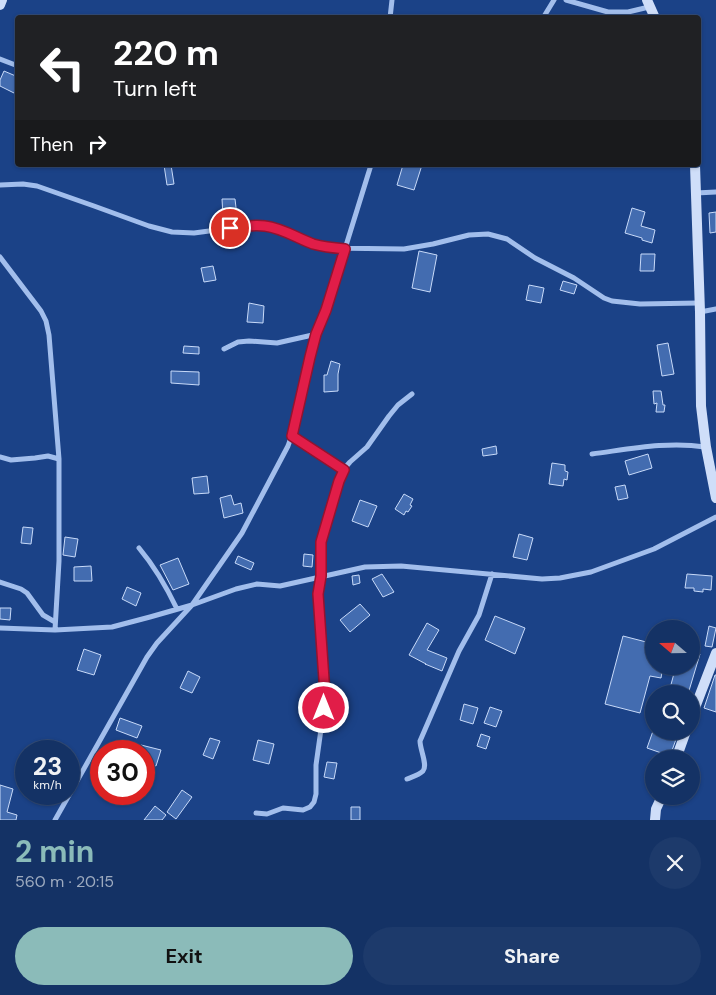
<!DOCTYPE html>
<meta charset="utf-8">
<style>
body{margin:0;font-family:"DM Sans",sans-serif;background:#1d3a6b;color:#f1f3f6;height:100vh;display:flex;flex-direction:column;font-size:19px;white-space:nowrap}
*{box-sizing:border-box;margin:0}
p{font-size:16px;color:#9daabf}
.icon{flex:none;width:28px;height:28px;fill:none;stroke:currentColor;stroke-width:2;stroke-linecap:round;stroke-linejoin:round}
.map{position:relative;height:820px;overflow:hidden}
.panel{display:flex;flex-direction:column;background:#143265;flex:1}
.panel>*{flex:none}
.guide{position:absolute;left:15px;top:15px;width:686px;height:152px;border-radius:5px;box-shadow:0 1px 4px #0004,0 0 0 1px #334d79;background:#202124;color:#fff;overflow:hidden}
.needle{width:32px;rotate:290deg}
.tools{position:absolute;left:645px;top:620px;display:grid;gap:10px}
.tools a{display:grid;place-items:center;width:55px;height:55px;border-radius:50%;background:#143265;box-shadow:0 1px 4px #0004,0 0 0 1px #334d79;font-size:25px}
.speed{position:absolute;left:15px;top:740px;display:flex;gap:10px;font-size:25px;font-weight:700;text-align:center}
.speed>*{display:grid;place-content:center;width:65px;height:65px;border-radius:50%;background:#143265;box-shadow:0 1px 4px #0004,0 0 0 1px #334d79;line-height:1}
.speed small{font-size:12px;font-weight:400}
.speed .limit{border:8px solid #d22;background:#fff;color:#111}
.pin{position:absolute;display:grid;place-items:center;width:42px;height:42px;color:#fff;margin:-21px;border:2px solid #fff;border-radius:50%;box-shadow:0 1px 5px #0007}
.me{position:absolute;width:55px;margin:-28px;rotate:0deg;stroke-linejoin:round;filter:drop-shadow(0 0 4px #0008)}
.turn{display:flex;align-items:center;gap:18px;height:105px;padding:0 15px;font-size:22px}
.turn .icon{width:65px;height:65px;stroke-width:2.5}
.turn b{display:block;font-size:35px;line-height:42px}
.then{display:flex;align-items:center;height:48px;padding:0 15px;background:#0003;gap:10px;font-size:19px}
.round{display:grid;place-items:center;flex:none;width:52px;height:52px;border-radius:26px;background:#1d3a6b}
.overview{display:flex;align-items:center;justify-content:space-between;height:85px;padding:0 15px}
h1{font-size:30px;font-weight:700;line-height:38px;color:#8bbbb9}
.action{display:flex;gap:10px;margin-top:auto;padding:10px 15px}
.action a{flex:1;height:58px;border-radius:30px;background:#8bbbb9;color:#111;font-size:20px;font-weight:700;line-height:58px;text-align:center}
.action a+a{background:#1d3a6b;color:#f1f3f6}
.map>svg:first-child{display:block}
.building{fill:#436cb0;stroke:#c8daf9}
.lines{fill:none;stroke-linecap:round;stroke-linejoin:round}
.street{stroke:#a2beec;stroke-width:5}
.secondary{stroke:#cfdef9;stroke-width:10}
.route-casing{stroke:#92132f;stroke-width:12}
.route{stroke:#e11d48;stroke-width:9}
</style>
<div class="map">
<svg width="716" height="820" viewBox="0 0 716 820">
<rect width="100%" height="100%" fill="#1b4287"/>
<path class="building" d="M 4,71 L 18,77 L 18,85 L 14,93 L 0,86 L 0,80 Z
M 164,165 L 171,165 L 174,184 L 167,185 Z
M 403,165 L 422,165 L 414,190 L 397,185 Z
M 222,199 L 235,199 L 237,216 L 223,216 Z
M 632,208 L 645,212 L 641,226 L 655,230 L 652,243 L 642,240 L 642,238 L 625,233 Z
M 716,212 L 716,232 L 710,233 L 709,213 Z
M 419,251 L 437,255 L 430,292 L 412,288 Z
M 641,254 L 655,254 L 654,271 L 640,271 Z
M 213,266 L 216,280 L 204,282 L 201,268 Z
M 563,281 L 577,285 L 574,294 L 560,290 Z
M 529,285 L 544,288 L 541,303 L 526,300 Z
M 249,303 L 264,306 L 263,323 L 247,322 Z
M 668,343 L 674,374 L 662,376 L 657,345 Z
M 184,346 L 199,347 L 199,354 L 183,353 Z
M 331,361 L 340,364 L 338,374 L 338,391 L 324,392 L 324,375 L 327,375 Z
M 171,371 L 199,372 L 199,385 L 171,383 Z
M 653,391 L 661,391 L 663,405 L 665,405 L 664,412 L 656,412 L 657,403 L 654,404 Z
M 496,446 L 497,454 L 483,456 L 482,449 Z
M 648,454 L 652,468 L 629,475 L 625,461 Z
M 552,463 L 565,465 L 565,471 L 568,472 L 567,480 L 564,479 L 563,486 L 549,484 Z
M 207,476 L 209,493 L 194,494 L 192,478 Z
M 625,485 L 628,498 L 618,500 L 615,487 Z
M 404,494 L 413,499 L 410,505 L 412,506 L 408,512 L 406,511 L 404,515 L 395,509 Z
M 231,495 L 234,505 L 241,503 L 243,513 L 224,518 L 220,498 Z
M 360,500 L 377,506 L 368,527 L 352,521 Z
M 23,527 L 33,528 L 31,544 L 21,543 Z
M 519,534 L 533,538 L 527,560 L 513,557 Z
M 65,537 L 78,539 L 75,557 L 63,555 Z
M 304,554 L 313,555 L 312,567 L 303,566 Z
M 238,556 L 254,563 L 251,570 L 235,563 Z
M 178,558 L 189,584 L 173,590 L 160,565 Z
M 91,566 L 92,581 L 74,581 L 74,567 Z
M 382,574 L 394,592 L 383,597 L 372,579 Z
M 687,574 L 712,576 L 711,590 L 703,589 L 703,592 L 694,591 L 694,588 L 685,588 Z
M 359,575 L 360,583 L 353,585 L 352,576 Z
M 127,587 L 141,593 L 136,606 L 122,599 Z
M 360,604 L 370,615 L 350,632 L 340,620 Z
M 0,608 L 11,608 L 10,620 L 0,619 Z
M 495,616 L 525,628 L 515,654 L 485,640 Z
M 427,623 L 439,630 L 427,650 L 447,658 L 442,671 L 425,664 L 426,664 L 409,655 Z
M 709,626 L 716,628 L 712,647 L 705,646 Z
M 623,636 L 654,644 L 654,666 L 663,666 L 661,678 L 650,676 L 640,713 L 605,704 Z
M 84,649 L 101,655 L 94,675 L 77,670 Z
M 691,652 L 700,654 L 688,694 L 674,694 L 669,692 L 676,666 L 691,666 Z
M 188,671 L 200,677 L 192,693 L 180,688 Z
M 715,675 L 716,675 L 716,712 L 704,708 Z
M 464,704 L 478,708 L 473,724 L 460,720 Z
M 490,707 L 502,711 L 496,727 L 484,723 Z
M 120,718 L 142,726 L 137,738 L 116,730 Z
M 653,731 L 679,731 L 670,756 L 647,748 Z
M 481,734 L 490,737 L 486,749 L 477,746 Z
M 210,738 L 220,741 L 213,759 L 203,755 Z
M 258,740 L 274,744 L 269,764 L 253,760 Z
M 141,745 L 161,750 L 156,766 L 144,763 L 144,751 L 140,751 Z
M 327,762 L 337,763 L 334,779 L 324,777 Z
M 0,785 L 13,789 L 7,812 L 17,815 L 16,820 L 0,820 Z
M 182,790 L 192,797 L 176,819 L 167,812 Z
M 155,806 L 166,815 L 162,820 L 144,820 Z
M 351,807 L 360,807 L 360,820 L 351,820 Z"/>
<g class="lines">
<path class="street" d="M 566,0 L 608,12 L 628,12 L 649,7
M 390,18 L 392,0
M 543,18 L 554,0
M 0,59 L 18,66
M 0,185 L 23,184 L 37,186 L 94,206 L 149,226 L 172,232 L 194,233 L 247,226 L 265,226 L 287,232 L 314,244 L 330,248 L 404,249 L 433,244 L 469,235 L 488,234 L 507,239 L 535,258 L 574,278 L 604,298 L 612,301 L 640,304 L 699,303
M 696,193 L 716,192
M 0,257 L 41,311 L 46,321 L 49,335 L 59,459 L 59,561 L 55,630
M 700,312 L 716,309
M 224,349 L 238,342 L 249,341 L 277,343 L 317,334
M 292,436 L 343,470
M 592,454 C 630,449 668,441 705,447
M 0,457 L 11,460 L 35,458 L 48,456 L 59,459
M 139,548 C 155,567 166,586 177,609
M 0,582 L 21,589 L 27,593 L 43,615 L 55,622
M 0,628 L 55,630 L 112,627 L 150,617 L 192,605 L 236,589 L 257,584 L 280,586 L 365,567 L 401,566 L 542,579 L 560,578 L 591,572 L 654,549 L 716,517
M 407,779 C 412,777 419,775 423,771 C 428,765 420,750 420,741 L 459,651 L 479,615 L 492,574
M 256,813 L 267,814 L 283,808 L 303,810 L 310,807 L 314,802 L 316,794 L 316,765 L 324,708 L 325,694 L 318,594 L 321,576 L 321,542 L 324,530 L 339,481 L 343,470 L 350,462 L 367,447 L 389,416 L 398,405 L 412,394
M 55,820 L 147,657 L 157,643 L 192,605 L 242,533 L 288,446 L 296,423 L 310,357 L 317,334 L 326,310 L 371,165"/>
<path class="secondary" d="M 647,0 L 655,18
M 0,5 L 2,0
M 695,165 L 700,312 L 701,406 L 706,447 L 716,498
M 691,718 L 716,653
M 676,759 L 686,731
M 655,820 L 656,809 L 662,796"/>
</g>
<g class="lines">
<defs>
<path id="route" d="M 230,228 C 241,227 253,224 265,226 C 282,228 297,238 313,244 C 324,247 334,248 345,249 L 326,310 L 316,334 L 310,357 L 292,436 L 344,470 L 339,481 L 321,542 L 321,576 L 318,594 L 325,694 L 324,708"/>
</defs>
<use href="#route" class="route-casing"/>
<use href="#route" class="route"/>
</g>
</svg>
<div class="tools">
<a><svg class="needle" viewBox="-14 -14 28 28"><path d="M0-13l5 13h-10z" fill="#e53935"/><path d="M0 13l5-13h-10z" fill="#9daabf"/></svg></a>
<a><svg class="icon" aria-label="search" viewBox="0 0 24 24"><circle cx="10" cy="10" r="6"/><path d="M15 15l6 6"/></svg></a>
<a><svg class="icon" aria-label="layers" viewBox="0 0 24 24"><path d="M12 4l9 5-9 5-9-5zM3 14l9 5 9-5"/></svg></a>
</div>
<div class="speed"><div>23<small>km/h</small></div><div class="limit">30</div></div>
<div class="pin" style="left:230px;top:228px;background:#d93025"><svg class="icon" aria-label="arrive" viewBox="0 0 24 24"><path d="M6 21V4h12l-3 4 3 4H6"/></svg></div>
<svg class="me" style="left:324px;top:708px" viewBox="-20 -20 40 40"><circle r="17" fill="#e11d48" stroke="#fff" stroke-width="3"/><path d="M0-11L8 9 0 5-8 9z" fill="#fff"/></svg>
<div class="guide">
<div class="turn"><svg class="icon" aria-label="left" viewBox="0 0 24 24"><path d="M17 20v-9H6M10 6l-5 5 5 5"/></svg><div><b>220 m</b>Turn left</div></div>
<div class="then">Then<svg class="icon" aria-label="right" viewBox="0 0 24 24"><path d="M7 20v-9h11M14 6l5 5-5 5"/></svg></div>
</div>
</div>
<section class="panel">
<div class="overview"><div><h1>2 min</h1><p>560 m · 20:15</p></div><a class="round"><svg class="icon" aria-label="close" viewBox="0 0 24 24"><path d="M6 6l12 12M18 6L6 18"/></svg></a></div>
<div class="action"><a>Exit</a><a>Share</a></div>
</section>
